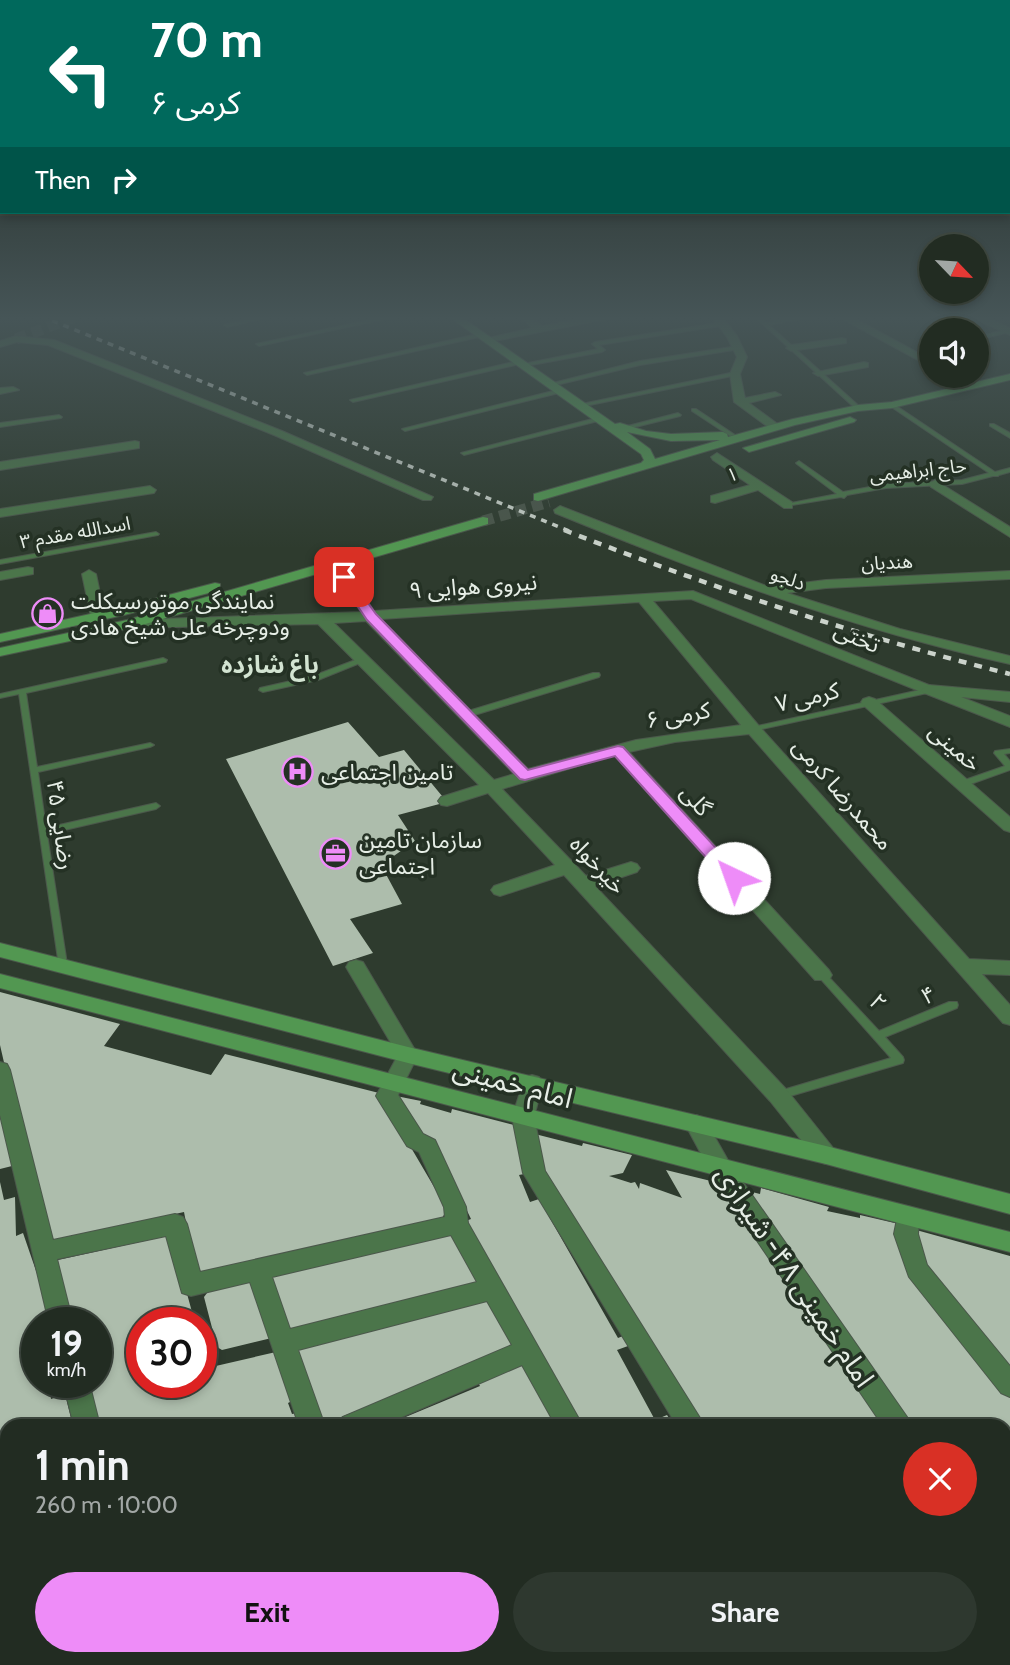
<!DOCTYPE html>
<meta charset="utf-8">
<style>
body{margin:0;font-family:Cabin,"Noto Sans Arabic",sans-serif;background:#2e382f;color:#f1f3f6;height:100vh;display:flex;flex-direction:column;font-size:26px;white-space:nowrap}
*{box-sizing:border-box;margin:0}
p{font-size:23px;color:#a2a7a5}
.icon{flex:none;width:38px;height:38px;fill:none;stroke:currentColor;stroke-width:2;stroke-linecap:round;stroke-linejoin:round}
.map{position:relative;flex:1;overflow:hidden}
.side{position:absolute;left:0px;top:1419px;width:1012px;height:247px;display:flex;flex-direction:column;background:#222c22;border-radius:21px 21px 0 0;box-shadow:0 4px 10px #0003,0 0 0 2px #3f4840}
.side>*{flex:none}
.banner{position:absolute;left:0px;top:0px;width:1012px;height:214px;box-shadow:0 4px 10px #0003,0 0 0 2px #3f4840;background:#00695c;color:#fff;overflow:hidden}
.needle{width:46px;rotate:115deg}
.buttons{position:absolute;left:919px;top:234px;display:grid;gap:14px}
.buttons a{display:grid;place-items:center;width:70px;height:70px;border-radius:50%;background:#222c22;box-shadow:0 4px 10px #0003,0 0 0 2px #3f4840;font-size:35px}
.speed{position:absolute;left:21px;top:1307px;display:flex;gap:14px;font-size:35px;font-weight:700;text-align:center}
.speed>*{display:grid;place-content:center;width:91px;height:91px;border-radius:50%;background:#222c22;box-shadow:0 4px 10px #0003,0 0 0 2px #3f4840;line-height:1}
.speed small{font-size:18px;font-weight:400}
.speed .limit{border:10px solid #d22;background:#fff;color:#111}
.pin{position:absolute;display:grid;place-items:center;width:60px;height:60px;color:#fff;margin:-30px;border-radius:14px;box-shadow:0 4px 10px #0006}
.me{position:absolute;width:77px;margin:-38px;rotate:318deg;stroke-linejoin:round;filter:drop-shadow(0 0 5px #0008)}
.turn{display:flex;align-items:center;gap:24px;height:147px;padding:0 35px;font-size:32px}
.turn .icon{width:91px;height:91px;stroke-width:2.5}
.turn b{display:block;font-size:49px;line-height:60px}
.then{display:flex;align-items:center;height:66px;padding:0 35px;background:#0003;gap:14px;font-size:26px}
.round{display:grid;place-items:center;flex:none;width:74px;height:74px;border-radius:37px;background:#2e382f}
.summary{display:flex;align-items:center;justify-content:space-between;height:119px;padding:0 35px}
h1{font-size:42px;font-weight:700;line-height:52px}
.primary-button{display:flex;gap:14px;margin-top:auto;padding:14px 35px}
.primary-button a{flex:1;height:80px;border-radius:42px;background:#ee8cf8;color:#111;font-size:28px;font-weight:700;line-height:80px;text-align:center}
.primary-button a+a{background:#2e382f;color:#f1f3f6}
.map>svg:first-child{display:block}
.building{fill:#adbdac}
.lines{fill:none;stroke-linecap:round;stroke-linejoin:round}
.minor-tunnel{stroke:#4a564a;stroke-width:11;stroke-dasharray:11 6;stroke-linecap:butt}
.secondary-tunnel{stroke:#4a564a;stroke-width:11;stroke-dasharray:11 6;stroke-linecap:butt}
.service-casing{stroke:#4b584b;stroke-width:2}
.minor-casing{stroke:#4b584b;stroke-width:2}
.tertiary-casing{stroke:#4b584b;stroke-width:2}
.secondary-casing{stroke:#4b584b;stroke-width:2}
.service{fill:#4b754a;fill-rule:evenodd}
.minor{fill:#4b754a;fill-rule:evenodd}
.tertiary{fill:#4b754a;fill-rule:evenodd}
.secondary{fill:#529751;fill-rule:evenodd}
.rail-far1{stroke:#cbd3cb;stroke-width:3.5;stroke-dasharray:6 6;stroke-linecap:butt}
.rail{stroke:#cbd3cb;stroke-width:4.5;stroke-dasharray:8 8;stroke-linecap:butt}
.route{fill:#ee8cf8;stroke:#9b5ba1;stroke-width:2}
.labels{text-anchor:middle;stroke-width:7;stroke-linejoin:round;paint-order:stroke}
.far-street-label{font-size:19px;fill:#e6eee6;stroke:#243124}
.street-label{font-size:23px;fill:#e6eee6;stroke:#243124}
.poi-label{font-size:23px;fill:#e6eee6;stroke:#243124;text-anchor:start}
.neighbourhood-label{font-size:24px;font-weight:bold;fill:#d3e4d2;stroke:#243124}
.near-street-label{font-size:28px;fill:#e6eee6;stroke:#243124}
</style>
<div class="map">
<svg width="1010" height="1665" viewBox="0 0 1010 1665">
<rect width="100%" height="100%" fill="#2e3b2e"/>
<path class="building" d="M 348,722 L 379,757 L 404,750 L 447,802 L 398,815 L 415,841 L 381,865 L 402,904 L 350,919 L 373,953 L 333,966 L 226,759 Z
M 0,992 L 120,1024 L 104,1046 L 211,1075 L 225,1054 L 379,1093 L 447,1209 L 440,1222 L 196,1274 L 184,1212 L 54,1241 L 44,1237 L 0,1045 Z
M 396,1096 L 421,1101 L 420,1104 L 451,1113 L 452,1109 L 514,1125 L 529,1173 L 519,1175 L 530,1202 L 539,1199 L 618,1338 L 623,1336 L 628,1346 L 617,1350 L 655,1420 L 667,1415 L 674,1426 L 578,1426 L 463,1222 L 471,1219 L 434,1142 L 419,1139 Z
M 0,1110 L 12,1166 L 0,1169 Z
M 531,1133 L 582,1146 L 583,1143 L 632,1155 L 623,1173 L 609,1176 L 631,1183 L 635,1182 L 639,1189 L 640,1183 L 682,1198 L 666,1170 L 711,1181 L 714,1189 L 720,1188 L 748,1231 L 755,1229 L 892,1426 L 698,1426 L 557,1198 L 535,1157 Z
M 0,1182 L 4,1200 L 15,1197 L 16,1236 L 23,1233 L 54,1323 L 37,1323 L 37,1382 L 49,1382 L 51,1399 L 65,1394 L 73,1426 L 7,1426 L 7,1659 L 135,1659 L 137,1665 L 0,1665 Z
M 761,1188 L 829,1207 L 827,1211 L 860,1218 L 860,1215 L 899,1224 L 1010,1393 L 1010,1584 L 1004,1576 L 1004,1426 L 904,1426 L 744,1190 L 760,1194 Z
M 909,1228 L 1010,1256 L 1010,1378 L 921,1268 Z
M 171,1235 L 195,1323 L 142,1323 L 142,1382 L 201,1382 L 201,1351 L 207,1368 L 276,1352 L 294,1400 L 288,1403 L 292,1414 L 297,1413 L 300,1423 L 296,1426 L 95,1426 L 84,1382 L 96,1382 L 96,1323 L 69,1323 L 54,1267 L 58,1260 Z
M 446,1235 L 455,1237 L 481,1283 L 479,1288 L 222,1350 L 217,1347 L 204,1297 L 213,1285 Z
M 483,1301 L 496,1305 L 515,1338 L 512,1349 L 366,1414 L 364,1408 L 323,1424 L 295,1346 Z
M 525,1363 L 558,1426 L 384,1426 L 480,1386 L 476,1379 Z
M 1010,1592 L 1010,1665 L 847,1665 L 844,1659 L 1004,1659 L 1004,1595 Z
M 155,1659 L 346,1659 L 335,1665 L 156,1665 Z
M 411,1659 L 677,1659 L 671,1665 L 414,1665 Z
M 708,1659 L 795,1659 L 798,1665 L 711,1665 Z"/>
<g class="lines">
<path class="minor-tunnel" d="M 16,339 L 78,316"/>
<path class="secondary-tunnel" d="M 483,521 L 549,502"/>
<defs>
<path id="service" d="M 262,316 L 273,316 L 227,327 L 224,325 Z
M 388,316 L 399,316 L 259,346 L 256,344 Z
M 754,316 L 759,316 L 766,322 L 803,316 L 817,316 L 769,325 L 860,407 L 860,409 L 856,409 Z
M 724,322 L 727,324 L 726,325 L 599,345 L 605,350 L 602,352 L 526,366 L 523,364 L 598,349 L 592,344 L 595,342 Z
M 1009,329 L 1010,332 L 976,340 L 976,337 Z
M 482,333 L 484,334 L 484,336 L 307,375 L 304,373 Z
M 738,346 L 741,348 L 740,349 L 640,365 L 552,386 L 549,384 L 640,361 Z
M 522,360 L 524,361 L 524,363 L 353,402 L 350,400 Z
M 735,372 L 737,373 L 737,375 L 580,407 L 577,405 Z
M 561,389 L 564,391 L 563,392 L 405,431 L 402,429 Z
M 892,403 L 995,472 L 1010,468 L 1010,472 L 999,475 L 998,476 L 993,476 L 962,484 L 886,488 L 847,495 L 844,498 L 841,497 L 786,506 L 786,504 L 837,494 L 797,464 L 796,463 L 799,461 L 843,492 L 886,484 L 962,480 L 989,473 L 890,406 L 890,404 Z
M 692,409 L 696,409 L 735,435 L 730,436 L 692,411 Z
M 678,413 L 681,415 L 680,416 L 623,430 L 620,428 Z
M 59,415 L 62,417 L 61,418 L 0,427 L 0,423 Z
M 600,417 L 603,419 L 602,420 L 464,455 L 461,453 Z
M 990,424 L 994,424 L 1010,433 L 1010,438 L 990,426 Z
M 156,532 L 159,534 L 158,535 L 0,564 L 0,560 Z
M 163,658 L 167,660 L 166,662 L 26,693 L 37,767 L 150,743 L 154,745 L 150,747 L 38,772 L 46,828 L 156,803 L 160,806 L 156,809 L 47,834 L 67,964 L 65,966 L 59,966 L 19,694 L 0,698 L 0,694 Z
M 358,659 L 361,659 L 365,661 L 318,680 L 263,692 L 259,690 L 260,688 L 313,676 Z
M 593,673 L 599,673 L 600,675 L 599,677 L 471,716 L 465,716 L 464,714 L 465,712 Z
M 929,688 L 933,690 L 932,692 L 753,731 L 749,729 L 753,727 Z
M 1010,749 L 1010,753 L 1004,754 L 1010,761 L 1010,770 L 965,786 L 959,786 L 958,784 L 959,782 L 1005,766 L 994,753 L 995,751 Z
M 822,971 L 825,973 L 879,1031 L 949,1002 L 957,1002 L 958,1005 L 957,1008 L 885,1037 L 903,1057 L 904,1060 L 903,1063 L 780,1099 L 776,1098 L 775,1095 L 776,1092 L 891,1058 L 819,977 L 817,975 L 819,973 Z"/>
<path id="minor" d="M 519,316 L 530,316 L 542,326 L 598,316 L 622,316 L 489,342 L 484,339 L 532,328 Z
M 711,316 L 722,316 L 737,336 L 747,357 L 740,374 L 745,398 L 775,392 L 781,395 L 749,403 L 779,425 L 779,429 L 771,429 L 734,402 L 730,374 L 737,357 L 727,337 Z
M 837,316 L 850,316 L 931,360 L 931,367 Z
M 970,316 L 984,316 L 1010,328 L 1010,335 Z
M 16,336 L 54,340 L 282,431 L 433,497 L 431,500 L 423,500 L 274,435 L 48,345 L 17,342 L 0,347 L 0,341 Z
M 842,338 L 846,339 L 846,343 L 791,351 L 786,348 L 791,345 Z
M 864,362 L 868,363 L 868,367 L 818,376 L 813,373 Z
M 950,376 L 963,376 L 978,386 L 969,388 Z
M 0,388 L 13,387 L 19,390 L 0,394 Z
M 135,441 L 139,442 L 139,448 L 0,470 L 0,462 Z
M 717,453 L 792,502 L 792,508 L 784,508 L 758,490 L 715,503 L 711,502 L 711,496 L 750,485 L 713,460 L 711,457 Z
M 935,480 L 1010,527 L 1010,537 L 931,487 L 929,484 Z
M 150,486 L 156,490 L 154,493 L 0,517 L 0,509 Z
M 28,567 L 33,568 L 33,574 L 0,580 L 0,572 Z
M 89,570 L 96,574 L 105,617 L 98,621 L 91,617 L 82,574 Z
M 344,573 L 349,574 L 374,611 L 693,591 L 934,687 L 937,690 L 934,693 L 924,693 L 691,599 L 653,601 L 759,726 L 969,959 L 1010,961 L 1010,975 L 982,974 L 1010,1005 L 1010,1025 L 1003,1023 L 749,734 L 675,742 L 629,752 L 829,970 L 832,975 L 829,980 L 815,980 L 614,755 L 502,789 L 586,876 L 631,862 L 637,864 L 640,868 L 637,872 L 595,886 L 786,1089 L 834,1149 L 837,1155 L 834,1161 L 826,1164 L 818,1161 L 770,1101 L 564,875 L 500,896 L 494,894 L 491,890 L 494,886 L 555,865 L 488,793 L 447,806 L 441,805 L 438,801 L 441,797 L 479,785 L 318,624 L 130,628 L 123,624 L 130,620 L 361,612 L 337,577 ZM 639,602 L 741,725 L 636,740 L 528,769 L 381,619 ZM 366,621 L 514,774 L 494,780 L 334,623 Z
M 869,697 L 875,699 L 1010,817 L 1010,832 L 1004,830 L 863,705 L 861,702 L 863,699 Z
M 356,960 L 363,962 L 418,1055 L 398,1095 L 423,1134 L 435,1140 L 466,1207 L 468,1223 L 583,1426 L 556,1426 L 522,1365 L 381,1426 L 339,1426 L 343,1417 L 512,1345 L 487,1301 L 298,1350 L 325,1426 L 299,1426 L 250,1282 L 191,1296 L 182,1293 L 166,1236 L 57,1259 L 73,1323 L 49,1323 L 0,1115 L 0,1062 L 7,1064 L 10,1070 L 53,1240 L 175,1214 L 183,1217 L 187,1224 L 200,1272 L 445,1217 L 444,1207 L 419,1152 L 407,1146 L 376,1096 L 398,1055 L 346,967 L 349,962 ZM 451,1235 L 477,1282 L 290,1329 L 272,1277 Z
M 532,1075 L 539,1077 L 543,1083 L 534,1117 L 545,1171 L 705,1426 L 677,1426 L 523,1173 L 512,1117 L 525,1077 Z
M 696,1115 L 704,1118 L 729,1162 L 907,1417 L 911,1426 L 883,1426 L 713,1176 L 685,1124 L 688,1118 Z
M 907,1206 L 915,1209 L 919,1216 L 918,1234 L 927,1265 L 1010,1366 L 1010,1397 L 1001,1393 L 909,1277 L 894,1234 L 899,1209 Z
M 63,1382 L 89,1382 L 100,1426 L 74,1426 Z
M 1004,1568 L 1010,1570 L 1010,1599 L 1004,1601 Z
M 131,1659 L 161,1659 L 162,1665 L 132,1665 Z
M 353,1659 L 417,1659 L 419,1665 L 350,1665 Z
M 679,1659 L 710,1659 L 711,1660 L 709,1665 L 676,1665 Z
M 822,1659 L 853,1659 L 856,1665 L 825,1665 Z"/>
<path id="tertiary" d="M 560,506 L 769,587 L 826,580 L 1010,571 L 1010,579 L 826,588 L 787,593 L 900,629 L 1010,656 L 1010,664 C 853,629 704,574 555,513 L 554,510 Z
M 929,685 L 1010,692 L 1010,702 L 961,697 L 1010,716 L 1010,727 L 924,693 L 921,690 Z"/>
<path id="secondary" d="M 448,316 L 460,316 L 615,424 L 620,423 L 646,431 L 671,434 L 723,432 L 727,434 L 728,437 L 793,419 L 858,405 L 892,402 L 1010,374 L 1010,380 L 892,408 L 858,411 L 795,425 L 538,501 L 534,500 L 534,494 L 641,463 L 644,460 L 641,454 ZM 627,432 L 671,441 L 720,440 L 655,459 L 650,449 Z
M 850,417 L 856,420 L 854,422 L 749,452 L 743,448 Z
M 483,517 L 488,518 L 488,524 L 135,627 L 0,656 L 0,648 L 127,620 Z
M 215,583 L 220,584 L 220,590 L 124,615 L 0,642 L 0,634 L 122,607 Z
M 0,943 L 408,1047 L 826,1146 L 1010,1194 L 1010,1214 L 826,1164 L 408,1063 L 0,957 Z
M 0,974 L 1010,1232 L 1010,1252 L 0,988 Z"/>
</defs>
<use href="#service" class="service-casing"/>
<use href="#minor" class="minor-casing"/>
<use href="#tertiary" class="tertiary-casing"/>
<use href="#secondary" class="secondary-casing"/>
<use href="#service" class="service"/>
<use href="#minor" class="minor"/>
<use href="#tertiary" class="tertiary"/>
<use href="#secondary" class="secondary"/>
<path class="rail-far1" d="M 41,316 L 569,531"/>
<path class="rail" d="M 564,530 C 710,587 858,636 1010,674"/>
</g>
<linearGradient id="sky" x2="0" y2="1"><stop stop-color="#192019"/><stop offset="0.58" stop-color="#465557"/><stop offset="1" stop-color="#465557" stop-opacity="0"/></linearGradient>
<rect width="1010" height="549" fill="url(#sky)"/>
<path class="route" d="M 344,574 L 348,575 L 376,614 L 528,770 L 618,746 L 623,747 L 740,874 L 742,878 L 740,882 L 728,882 L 615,756 L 525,780 L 520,779 L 367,620 L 338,577 Z"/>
<defs>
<symbol id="shop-ring" viewBox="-11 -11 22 22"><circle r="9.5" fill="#243124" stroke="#ee8cf8" stroke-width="1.5"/><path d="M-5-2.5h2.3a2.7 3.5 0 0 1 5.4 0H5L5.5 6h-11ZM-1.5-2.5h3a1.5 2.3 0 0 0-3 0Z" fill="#ee8cf8"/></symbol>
<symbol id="hospital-ring" viewBox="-11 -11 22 22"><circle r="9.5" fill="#243124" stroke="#ee8cf8" stroke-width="1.5"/><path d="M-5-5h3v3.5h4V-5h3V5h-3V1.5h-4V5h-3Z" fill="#ee8cf8"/></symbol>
<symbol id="office-ring" viewBox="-11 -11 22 22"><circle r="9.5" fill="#243124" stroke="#ee8cf8" stroke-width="1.5"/><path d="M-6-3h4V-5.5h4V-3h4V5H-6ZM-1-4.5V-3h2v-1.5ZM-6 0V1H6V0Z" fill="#ee8cf8"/></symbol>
</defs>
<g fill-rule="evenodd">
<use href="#shop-ring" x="30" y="596" width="35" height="35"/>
<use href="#hospital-ring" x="280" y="754" width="35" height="35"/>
<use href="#office-ring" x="318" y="836" width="35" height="35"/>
</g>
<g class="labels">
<g class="far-street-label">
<text transform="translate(918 470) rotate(-6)" y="7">حاج ابراهیمی</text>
<text transform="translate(732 474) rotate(-16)" y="7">۱</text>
<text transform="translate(75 532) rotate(-10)" y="7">۳ اسدالله مقدم</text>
<text transform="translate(887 562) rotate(-3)" y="7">هندیان</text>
<text transform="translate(788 578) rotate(19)" y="7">دلجو</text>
</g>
<g class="street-label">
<text transform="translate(473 586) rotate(-4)" y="8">نیروی هوایی ۹</text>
<text transform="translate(857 637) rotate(22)" y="8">تختی</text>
<text transform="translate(807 697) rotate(-13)" y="8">کرمی ۷</text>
<text transform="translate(678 715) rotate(-10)" y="8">کرمی ۶</text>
<text transform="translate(955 747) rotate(41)" y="8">خمینی</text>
<text transform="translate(843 794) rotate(49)" y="8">محمدرضا کرمی</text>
<text transform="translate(696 800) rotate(48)" y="8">گلی</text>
<text transform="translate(61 825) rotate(82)" y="8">رضایی ۴۵</text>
<text transform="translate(598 865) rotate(47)" y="8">خیرخواه</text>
<text transform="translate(928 995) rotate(-22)" y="8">۴</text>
<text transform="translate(878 1002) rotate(48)" y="8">۲</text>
</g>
<g class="poi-label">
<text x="71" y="609">نمایندگی موتورسیکلت<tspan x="71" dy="26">ودوچرخه علی شیخ هادی</tspan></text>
<text x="321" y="780">تامین اجتماعی</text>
<text x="359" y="848">سازمان تامین<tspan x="359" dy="26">اجتماعی</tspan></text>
</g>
<g class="neighbourhood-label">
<text x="270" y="673">باغ شازده</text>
</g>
<g class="near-street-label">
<text transform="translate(513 1083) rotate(15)" y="10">امام خمینی</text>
<text transform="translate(795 1276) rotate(56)" y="10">امام خمینی ۴۸- شیرازی</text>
</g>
</g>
</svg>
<div class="buttons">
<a><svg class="needle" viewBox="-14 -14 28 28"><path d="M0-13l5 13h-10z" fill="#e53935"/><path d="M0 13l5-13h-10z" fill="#a2a7a5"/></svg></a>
<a><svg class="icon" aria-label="sound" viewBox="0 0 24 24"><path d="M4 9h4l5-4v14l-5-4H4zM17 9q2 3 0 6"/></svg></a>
</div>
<div class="speed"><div>19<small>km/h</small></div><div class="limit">30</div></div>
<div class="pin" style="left:344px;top:577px;background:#d93025"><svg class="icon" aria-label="arrive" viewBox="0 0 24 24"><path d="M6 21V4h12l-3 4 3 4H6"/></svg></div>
<svg class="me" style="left:734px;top:878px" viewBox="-20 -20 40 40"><circle r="19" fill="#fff"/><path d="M0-13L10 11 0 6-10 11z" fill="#ee8cf8"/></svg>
<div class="banner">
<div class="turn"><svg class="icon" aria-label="left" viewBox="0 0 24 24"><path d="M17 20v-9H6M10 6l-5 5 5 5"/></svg><div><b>70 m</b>کرمی ۶</div></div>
<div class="then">Then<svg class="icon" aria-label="right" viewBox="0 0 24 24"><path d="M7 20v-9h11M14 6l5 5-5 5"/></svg></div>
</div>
<section class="side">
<div class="summary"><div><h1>1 min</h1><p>260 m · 10:00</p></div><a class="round" style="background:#d93025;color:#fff"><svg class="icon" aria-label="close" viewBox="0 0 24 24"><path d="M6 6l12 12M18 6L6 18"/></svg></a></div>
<div class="primary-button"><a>Exit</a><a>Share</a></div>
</section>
</div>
